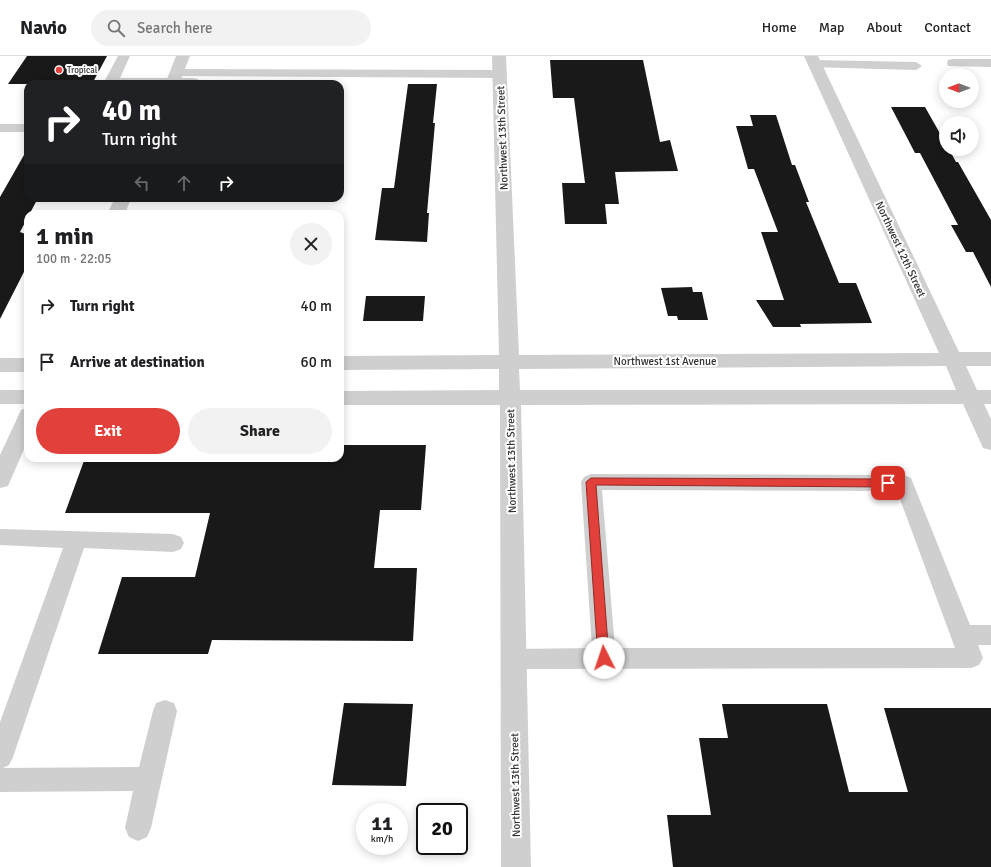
<!DOCTYPE html>
<meta charset="utf-8">
<style>
body{margin:0;font-family:Signika,sans-serif;background:#f2f2f2;color:#202124;height:100vh;display:flex;flex-direction:column;font-size:15px;white-space:nowrap}
*{box-sizing:border-box;margin:0}
p{font-size:13px;color:#757577}
.icon{flex:none;width:22px;height:22px;fill:none;stroke:currentColor;stroke-width:2;stroke-linecap:round;stroke-linejoin:round}
.map{position:relative;flex:1;overflow:hidden}
.side{position:absolute;left:24px;top:154px;width:320px;height:252px;display:flex;flex-direction:column;background:#fff;border-radius:12px;box-shadow:0 2px 10px #0003}
.side>*{flex:none}
.hud{position:absolute;left:24px;top:24px;width:320px;height:122px;border-radius:12px;box-shadow:0 2px 10px #0003;background:#202124;color:#fff;overflow:hidden}
.needle{width:26px;rotate:270deg}
.buttons{position:absolute;left:939px;top:12px;display:grid;gap:8px}
.buttons a{display:grid;place-items:center;width:40px;height:40px;border-radius:50%;background:#fff;box-shadow:0 2px 10px #0003;font-size:20px}
.speed{position:absolute;left:356px;top:747px;display:flex;gap:8px;font-size:20px;font-weight:700;text-align:center}
.speed>*{display:grid;place-content:center;width:52px;height:52px;border-radius:50%;background:#fff;box-shadow:0 2px 10px #0003;line-height:1}
.speed small{font-size:10px;font-weight:400}
.speed .limit{border:2px solid #111;border-radius:6px;background:#fff;color:#111}
.pin{position:absolute;display:grid;place-items:center;width:34px;height:34px;color:#fff;margin:-17px;border-radius:8px;box-shadow:0 2px 6px #0006}
.me{position:absolute;width:44px;margin:-22px;rotate:356deg;stroke-linejoin:round;filter:drop-shadow(0 0 3px #0008)}
.turn{display:flex;align-items:center;gap:14px;height:84px;padding:0 12px;font-size:18px}
.turn .icon{width:52px;height:52px;stroke-width:2.5}
.turn b{display:block;font-size:28px;line-height:34px}
.lanes{display:flex;align-items:center;height:38px;padding:0 12px;background:#0003;justify-content:center;gap:20px;direction:ltr}
.lanes .off{opacity:.35}
.round{display:grid;place-items:center;flex:none;width:42px;height:42px;border-radius:21px;background:#f2f2f2}
.summary{display:flex;align-items:center;justify-content:space-between;height:68px;padding:0 12px}
h1{font-size:24px;font-weight:700;line-height:30px}
.action{display:flex;gap:8px;margin-top:auto;padding:8px 12px}
.action a{flex:1;height:46px;border-radius:24px;background:#e2403b;color:#fff;font-size:16px;font-weight:700;line-height:46px;text-align:center}
.action a+a{background:#f2f2f2;color:#202124}
ul{padding:0;list-style:none}
li{display:flex;align-items:center;gap:12px;height:56px;padding:0 12px}
li div{flex:1}
li b{display:block;font-size:15px}
li em{font-style:normal}
header{display:flex;align-items:center;gap:24px;box-sizing:border-box;height:56px;padding:0 20px;background:#fff;border-bottom:1px solid #e0e0e0}
header strong{font-size:19px}
nav{display:flex;gap:22px;margin-inline-start:auto;font-size:14px}
.search{width:280px;height:36px;background:#f2f2f2;display:flex;align-items:center;gap:10px;box-sizing:border-box;padding:0 14px;border-radius:22px;color:#757577;font-size:15px}
.map>svg:first-child{display:block}
.building{fill:#191919}
.lines{fill:none;stroke-linecap:round;stroke-linejoin:round}
.service{fill:#cfcfcf;fill-rule:evenodd}
.minor{fill:#cfcfcf;fill-rule:evenodd}
.route{fill:#e2403b;stroke:#932a26}
.poi-dot{fill:#e2403b;stroke:#fff;stroke-width:1.5}
.labels{text-anchor:middle;stroke-width:4;stroke-linejoin:round;paint-order:stroke}
.far-poi-label{font-size:9px;fill:#323232;stroke:#fff;text-anchor:start}
.street-label{font-size:11px;fill:#323232;stroke:#fff}
</style>
<header>
<strong>Navio</strong>
<div class="search"><svg class="icon" aria-label="search" viewBox="0 0 24 24"><circle cx="10" cy="10" r="6"/><path d="M15 15l6 6"/></svg>Search here</div>
<nav><a>Home</a><a>Map</a><a>About</a><a>Contact</a></nav>
</header>
<div class="map">
<svg width="991" height="811" viewBox="0 0 991 811">
<rect width="100%" height="100%" fill="#fff"/>
<path class="building" d="M 27,0 L 107,0 L 92,28 L 8,28 Z
M 550,4 L 643,4 L 660,86 L 670,84 L 678,115 L 615,116 L 619,148 L 605,148 L 607,168 L 565,168 L 562,127 L 585,127 L 574,42 L 553,42 Z
M 408,28 L 437,28 L 433,67 L 435,67 L 427,157 L 429,157 L 427,186 L 375,184 L 382,132 L 394,132 Z
M 891,51 L 925,51 L 946,88 L 946,93 L 949,93 L 956,106 L 958,106 L 991,164 L 991,231 L 973,196 L 966,196 L 951,169 L 958,169 L 920,97 L 915,97 Z
M 750,59 L 776,59 L 792,109 L 795,109 L 809,146 L 806,146 L 839,227 L 856,227 L 872,267 L 800,268 L 801,271 L 773,271 L 756,244 L 784,244 L 761,176 L 778,176 L 754,113 L 748,113 L 736,70 L 753,70 Z
M 28,92 L 28,142 L 38,142 L 20,176 L 28,179 L 28,208 L 0,263 L 0,141 Z
M 692,231 L 693,236 L 702,236 L 708,264 L 678,264 L 677,260 L 668,260 L 661,232 Z
M 366,240 L 425,240 L 423,265 L 363,265 Z
M 340,389 L 426,389 L 421,454 L 380,454 L 374,512 L 417,512 L 413,585 L 212,584 L 208,598 L 98,598 L 122,521 L 195,521 L 210,457 L 65,457 L 85,402 L 340,402 Z
M 344,647 L 413,648 L 406,730 L 332,729 Z
M 722,648 L 827,648 L 849,736 L 908,736 L 884,652 L 991,652 L 991,811 L 673,811 L 667,759 L 711,759 L 699,682 L 728,682 Z"/>
<g class="lines">
<path class="service" d="M 118,0 L 130,0 L 120,22 L 193,22 L 198,23 L 200,26 L 198,28 L 106,28 L 104,26 Z
M 953,3 L 991,3 L 991,11 L 948,10 L 947,7 L 948,4 Z
M 814,4 L 916,6 L 922,10 L 916,14 L 809,11 L 808,8 L 809,5 Z
M 177,13 L 500,14 L 507,18 L 500,22 L 172,20 L 170,17 L 172,14 Z
M 0,68 L 28,68 L 28,76 L 0,76 Z
M 591,418 L 904,419 L 911,422 L 970,569 L 991,569 L 991,589 L 978,589 L 983,602 L 979,609 L 971,612 L 514,613 L 506,610 L 502,603 L 506,596 L 514,593 L 592,592 L 581,426 L 584,421 ZM 602,434 L 897,435 L 955,592 L 615,592 Z
M 0,473 L 173,478 L 181,481 L 184,487 L 181,493 L 173,496 L 84,492 L 13,701 L 9,709 L 3,712 L 139,711 L 153,655 L 156,647 L 165,644 L 174,647 L 177,655 L 151,772 L 147,781 L 138,785 L 129,781 L 125,772 L 133,735 L 0,736 L 0,666 L 63,492 L 0,489 Z"/>
<path class="minor" d="M 176,0 L 190,0 L 179,28 L 165,28 Z
M 492,0 L 506,0 L 519,299 L 939,297 L 804,0 L 818,0 L 959,296 L 991,296 L 991,310 L 966,310 L 977,334 L 991,334 L 991,348 L 984,348 L 991,363 L 991,394 L 983,392 L 963,348 L 521,349 L 531,811 L 501,811 L 500,349 L 340,349 L 340,335 L 499,334 L 499,313 L 340,314 L 340,300 L 499,299 ZM 946,310 L 956,334 L 520,334 L 519,313 Z
M 115,142 L 131,142 L 125,158 L 107,158 Z
M 0,302 L 28,302 L 28,316 L 0,316 Z
M 0,334 L 28,334 L 28,348 L 0,348 Z
M 28,351 L 28,384 L 8,430 L 0,432 L 0,399 L 21,354 Z"/>
</g>
<path class="route" d="M 591,422 L 888,423 L 893,427 L 888,431 L 596,429 L 609,602 L 607,606 L 600,606 L 598,602 L 586,426 Z"/>
<circle class="poi-dot" cx="59" cy="14" r="4"/>
<g class="labels">
<g class="far-poi-label">
<text x="67" y="17">Tropical</text>
</g>
<g class="street-label">
<text transform="translate(502 82) rotate(-92)" y="4">Northwest 13th Street</text>
<text transform="translate(901 193) rotate(65)" y="4">Northwest 12th Street</text>
<text x="665" y="309">Northwest 1st Avenue</text>
<text transform="translate(511 405) rotate(-91)" y="4">Northwest 13th Street</text>
<text transform="translate(515 729) rotate(-91)" y="4">Northwest 13th Street</text>
</g>
</g>
</svg>
<div class="buttons">
<a><svg class="needle" viewBox="-14 -14 28 28"><path d="M0-13l5 13h-10z" fill="#e53935"/><path d="M0 13l5-13h-10z" fill="#757577"/></svg></a>
<a><svg class="icon" aria-label="sound" viewBox="0 0 24 24"><path d="M4 9h4l5-4v14l-5-4H4zM17 9q2 3 0 6"/></svg></a>
</div>
<div class="speed"><div>11<small>km/h</small></div><div class="limit">20</div></div>
<div class="pin" style="left:888px;top:427px;background:#d93025"><svg class="icon" aria-label="arrive" viewBox="0 0 24 24"><path d="M6 21V4h12l-3 4 3 4H6"/></svg></div>
<svg class="me" style="left:604px;top:602px" viewBox="-20 -20 40 40"><circle r="19" fill="#fff"/><path d="M0-13L10 11 0 6-10 11z" fill="#e2403b"/></svg>
<div class="hud">
<div class="turn"><svg class="icon" aria-label="right" viewBox="0 0 24 24"><path d="M7 20v-9h11M14 6l5 5-5 5"/></svg><div><b>40 m</b>Turn right</div></div>
<div class="lanes"><svg class="icon off" aria-label="left" viewBox="0 0 24 24"><path d="M17 20v-9H6M10 6l-5 5 5 5"/></svg><svg class="icon off" aria-label="ahead" viewBox="0 0 24 24"><path d="M12 20V5M6 11l6-6 6 6"/></svg><svg class="icon" aria-label="right" viewBox="0 0 24 24"><path d="M7 20v-9h11M14 6l5 5-5 5"/></svg></div>
</div>
<section class="side">
<div class="summary"><div><h1>1 min</h1><p>100 m · 22:05</p></div><a class="round"><svg class="icon" aria-label="close" viewBox="0 0 24 24"><path d="M6 6l12 12M18 6L6 18"/></svg></a></div>
<ul>
<li><svg class="icon" aria-label="right" viewBox="0 0 24 24"><path d="M7 20v-9h11M14 6l5 5-5 5"/></svg><div><b>Turn right</b></div><em>40 m</em></li>
<li><svg class="icon" aria-label="arrive" viewBox="0 0 24 24"><path d="M6 21V4h12l-3 4 3 4H6"/></svg><div><b>Arrive at destination</b></div><em>60 m</em></li>
</ul>
<div class="action"><a>Exit</a><a>Share</a></div>
</section>
</div>
